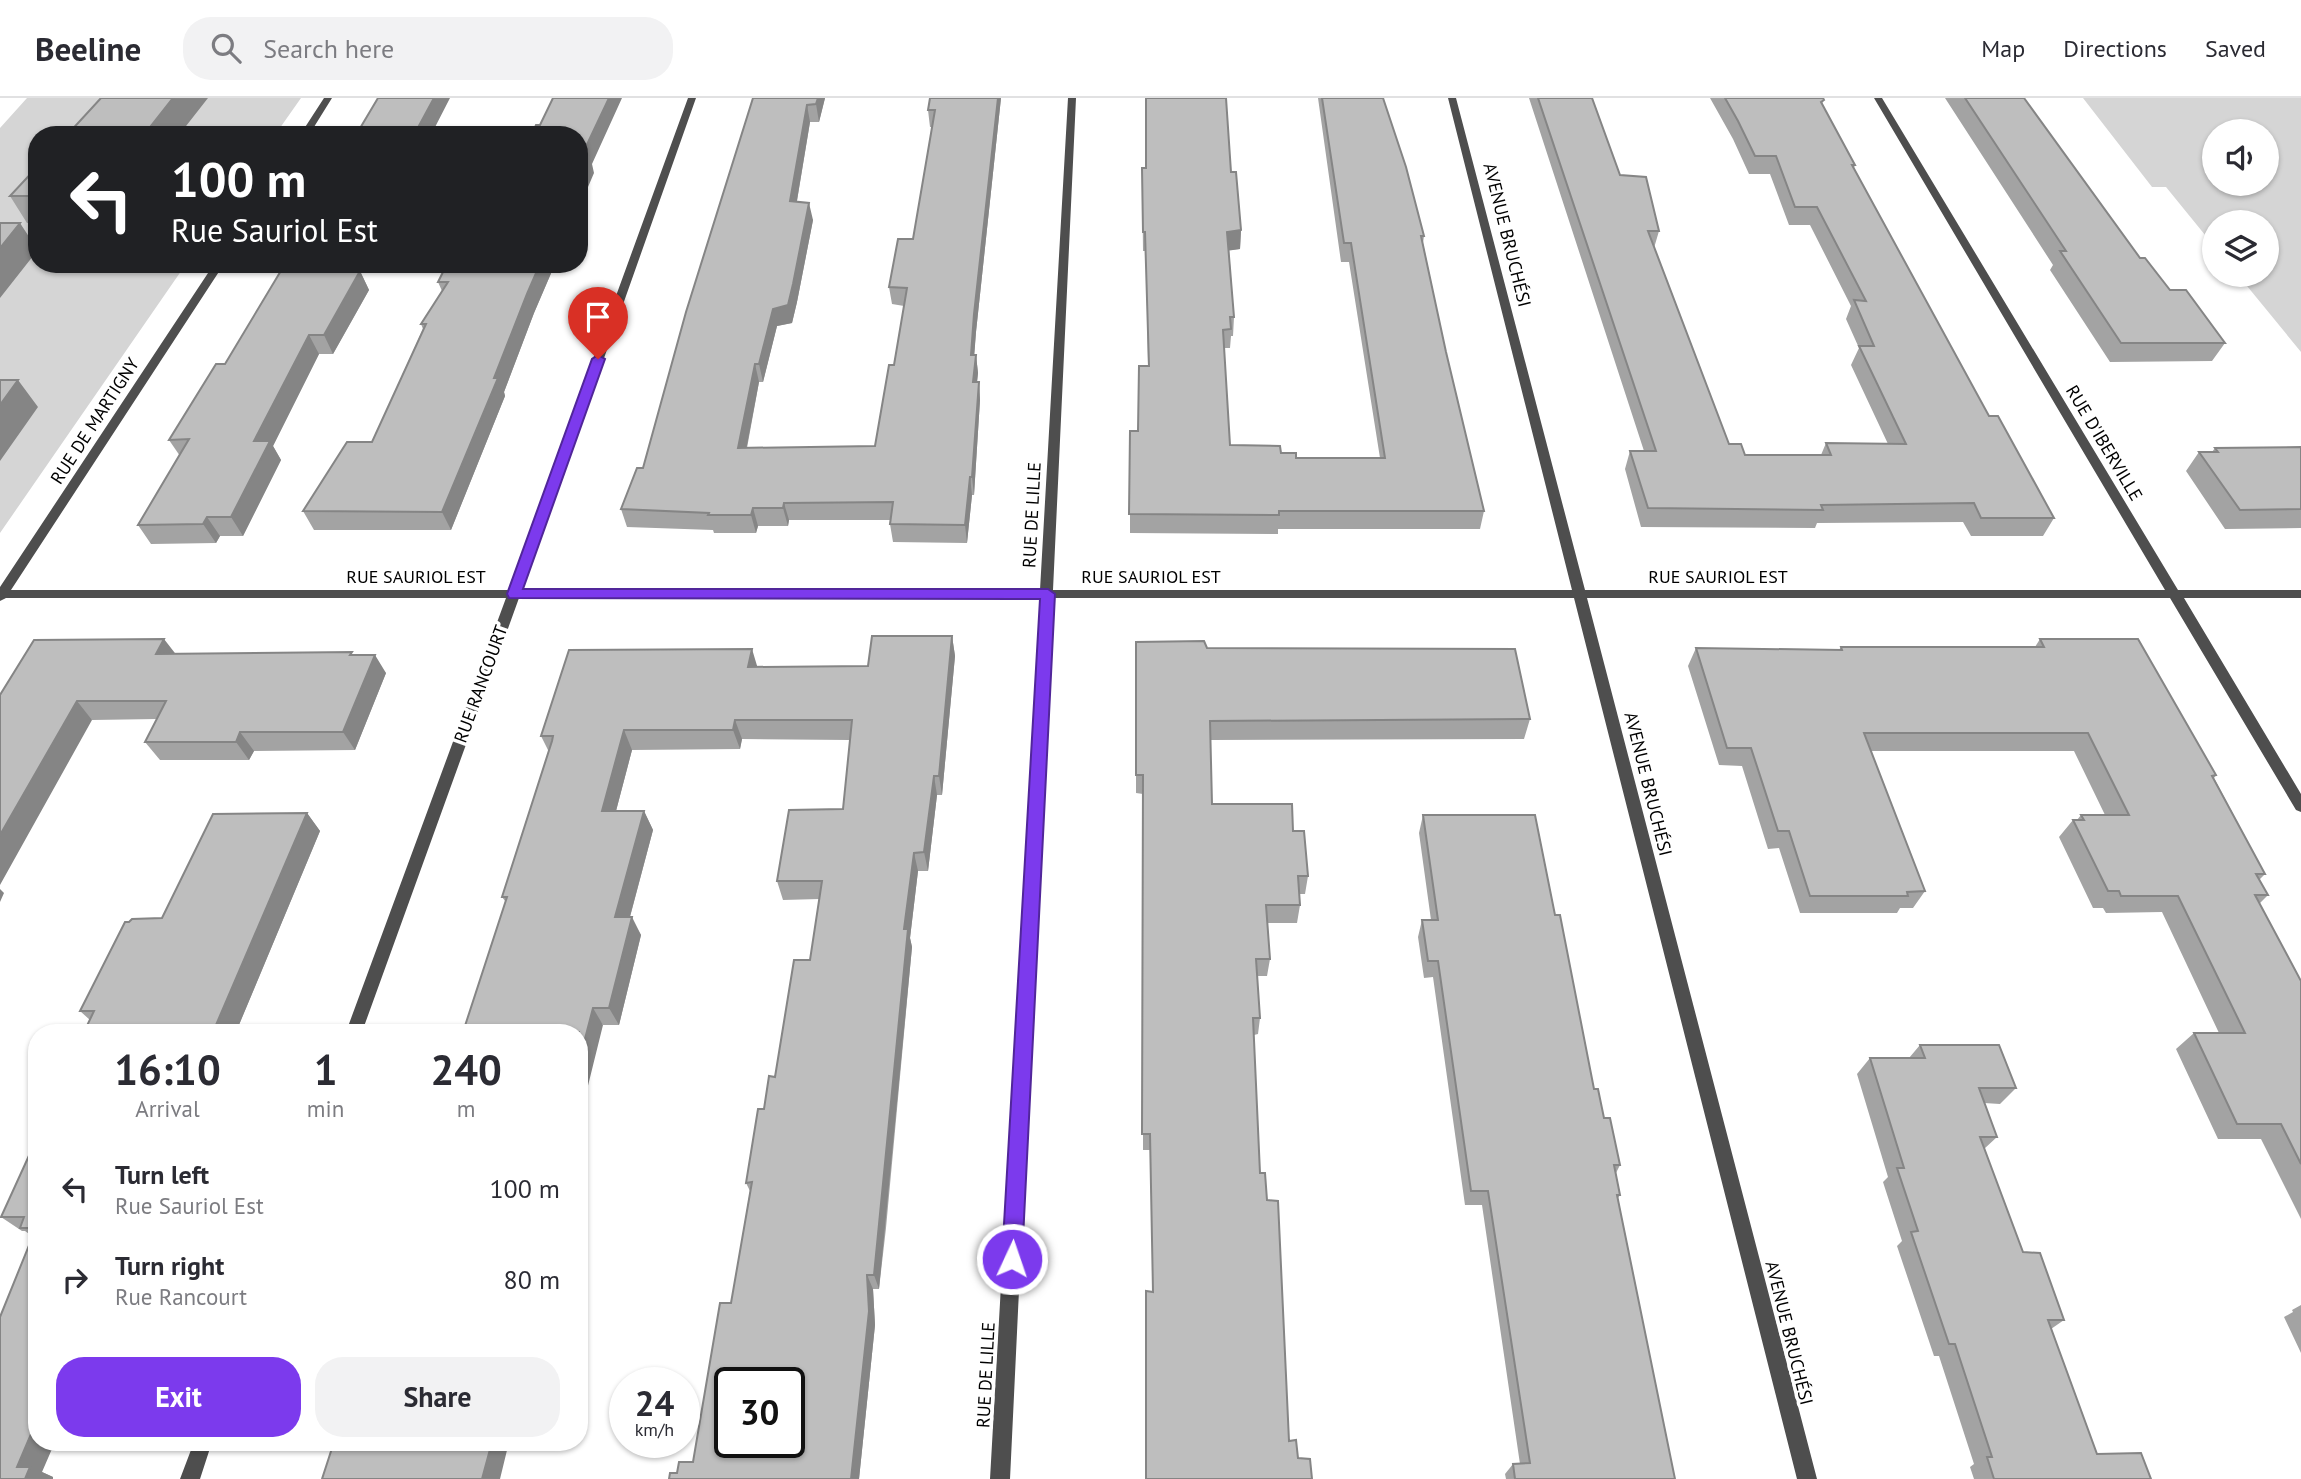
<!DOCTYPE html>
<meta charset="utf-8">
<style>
body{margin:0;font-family:"PT Sans",sans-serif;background:#f2f2f3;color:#2b2b33;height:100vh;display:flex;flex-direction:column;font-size:26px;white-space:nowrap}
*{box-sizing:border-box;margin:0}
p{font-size:23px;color:#7c7c81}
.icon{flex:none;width:38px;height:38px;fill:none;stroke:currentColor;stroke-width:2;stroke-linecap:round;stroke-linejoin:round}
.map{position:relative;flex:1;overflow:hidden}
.details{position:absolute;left:28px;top:926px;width:560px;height:427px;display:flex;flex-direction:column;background:#fff;border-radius:28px;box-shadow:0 2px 5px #0004}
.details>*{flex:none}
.guide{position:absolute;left:28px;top:28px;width:560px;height:147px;border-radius:28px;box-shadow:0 2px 5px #0004;background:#202124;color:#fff;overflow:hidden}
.buttons{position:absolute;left:2202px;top:21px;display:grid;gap:14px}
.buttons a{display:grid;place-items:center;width:77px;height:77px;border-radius:50%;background:#fff;box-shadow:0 2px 5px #0004;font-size:35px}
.speed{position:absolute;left:609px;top:1269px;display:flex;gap:14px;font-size:35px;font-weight:700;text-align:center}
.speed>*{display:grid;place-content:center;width:91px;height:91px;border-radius:50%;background:#fff;box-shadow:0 2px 5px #0004;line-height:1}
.speed small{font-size:18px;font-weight:400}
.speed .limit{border:4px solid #111;border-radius:10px;background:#fff;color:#111}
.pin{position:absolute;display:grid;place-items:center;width:60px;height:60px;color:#fff;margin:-72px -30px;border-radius:50% 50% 50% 0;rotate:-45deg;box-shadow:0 0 7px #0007}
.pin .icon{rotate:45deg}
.me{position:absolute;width:77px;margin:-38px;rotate:3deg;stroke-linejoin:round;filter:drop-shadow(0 0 5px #0008)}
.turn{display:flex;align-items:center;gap:24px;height:147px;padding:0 28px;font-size:32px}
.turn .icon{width:91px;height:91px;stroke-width:2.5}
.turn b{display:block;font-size:49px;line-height:60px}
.eta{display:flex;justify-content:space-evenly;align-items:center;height:119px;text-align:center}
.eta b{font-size:42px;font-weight:800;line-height:49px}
.cta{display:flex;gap:14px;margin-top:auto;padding:14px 28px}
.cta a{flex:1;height:80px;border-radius:28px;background:#7c3aed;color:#fff;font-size:28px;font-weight:800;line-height:80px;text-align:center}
.cta a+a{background:#f2f2f3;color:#2b2b33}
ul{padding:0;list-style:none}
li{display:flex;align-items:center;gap:21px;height:91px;padding:0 28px}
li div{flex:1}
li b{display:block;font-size:26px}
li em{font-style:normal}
header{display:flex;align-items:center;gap:42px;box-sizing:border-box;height:98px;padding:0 35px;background:#fff;border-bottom:2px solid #e1e1e2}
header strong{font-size:33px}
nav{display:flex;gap:38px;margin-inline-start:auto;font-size:24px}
.search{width:490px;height:63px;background:#f2f2f3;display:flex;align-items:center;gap:18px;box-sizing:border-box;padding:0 24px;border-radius:28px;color:#7c7c81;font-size:26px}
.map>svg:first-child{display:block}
.green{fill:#d5d5d5;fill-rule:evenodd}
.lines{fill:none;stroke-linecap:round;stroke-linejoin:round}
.minor{fill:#4e4e4e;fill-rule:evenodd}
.wall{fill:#a3a3a3}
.shaded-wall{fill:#858585}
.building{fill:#bebebe;stroke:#858585;stroke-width:2;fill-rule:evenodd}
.route{fill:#7c3aed;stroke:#51269a;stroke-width:2}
.labels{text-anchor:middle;stroke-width:7;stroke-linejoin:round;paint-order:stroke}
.street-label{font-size:18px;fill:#000;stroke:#fff}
</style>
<header>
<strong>Beeline</strong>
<div class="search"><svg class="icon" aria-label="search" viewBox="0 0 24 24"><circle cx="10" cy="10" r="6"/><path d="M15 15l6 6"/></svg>Search here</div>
<nav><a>Map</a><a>Directions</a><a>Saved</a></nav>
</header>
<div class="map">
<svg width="2301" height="1381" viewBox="0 0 2301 1381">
<rect width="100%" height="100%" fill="#fff"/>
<path class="green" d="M 27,0 L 301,0 L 275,37 L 37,37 L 37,166 L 186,166 L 0,435 L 0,30 Z
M 2083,0 L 2301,0 L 2301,254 L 2238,177 L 2266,177 L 2266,124 L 2214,124 L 2214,148 L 2166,89 L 2152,89 ZM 2214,33 L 2266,33 L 2266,86 L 2214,86 Z"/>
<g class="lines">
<path class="minor" d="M 324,0 L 332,0 L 309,37 L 300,37 Z
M 688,0 L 696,0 L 522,492 L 1040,492 L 1068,0 L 1076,0 L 1053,492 L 1572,492 L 1448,0 L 1456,0 L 1585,492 L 2165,492 L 1874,0 L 1882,0 L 2178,492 L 2301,492 L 2301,500 L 2184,500 L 2301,696 L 2301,714 L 2296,712 L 2170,500 L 1587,500 L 1817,1381 L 1797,1381 L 1574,500 L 1052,500 L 1010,1381 L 990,1381 L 1040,500 L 519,500 L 362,934 L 346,934 L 506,500 L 6,500 L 0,503 L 0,489 L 214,166 L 224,166 L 11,492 L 509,492 Z
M 194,1344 L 212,1344 L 200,1381 L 180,1381 Z"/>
</g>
<path class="wall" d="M 753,0 L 825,0 L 819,24 L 810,24 L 797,103 L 813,122 L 797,204 L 792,225 L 777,228 L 763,284 L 759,284 L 747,350 L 875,348 L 894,267 L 904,208 L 892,206 L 889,189 L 913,141 L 932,29 L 930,29 L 928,12 L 930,0 L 1001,0 L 976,234 L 974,257 L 976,257 L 978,275 L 977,284 L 979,284 L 980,302 L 974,397 L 972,397 L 967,445 L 893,444 L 890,426 L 890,422 L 789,422 L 788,428 L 758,428 L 756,435 L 714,435 L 713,432 L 627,429 L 621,411 L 643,370 Z
M 1318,0 L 1383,0 L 1424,138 L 1423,145 L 1446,254 L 1484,413 L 1480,431 L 1278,431 L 1278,436 L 1130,435 L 1130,333 L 1138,333 L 1148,268 L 1146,153 L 1143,153 L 1142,70 L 1231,74 L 1241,132 L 1240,151 L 1229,152 L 1234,219 L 1233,238 L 1231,238 L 1230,250 L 1224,250 L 1230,347 L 1281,355 L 1296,360 L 1380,360 L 1349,164 L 1341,164 Z
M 1529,0 L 1592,0 L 1620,77 L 1659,133 L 1654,150 L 1729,346 L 1745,357 L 1821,357 L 1826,345 L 1888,346 L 1851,267 L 1859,250 L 1846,221 L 1851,208 L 1810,127 L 1789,127 L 1770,76 L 1749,76 L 1733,41 L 1710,0 L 1823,0 L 1824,2 L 1822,6 L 1855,67 L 1854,70 L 1989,318 L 2054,420 L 2043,438 L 1971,438 L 1963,424 L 1817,425 L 1815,430 L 1641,429 L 1625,371 L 1630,353 L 1644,353 Z
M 1945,0 L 2024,0 L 2140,160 L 2170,192 L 2225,245 L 2212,263 L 2110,264 L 2050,172 L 2053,167 Z
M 37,69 L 37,125 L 27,125 L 10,98 Z
M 285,166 L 357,166 L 353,173 L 360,173 L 369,192 L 333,256 L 319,256 L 273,348 L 281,362 L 243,438 L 220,438 L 216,445 L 151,446 L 138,427 L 180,358 L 169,342 L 225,266 Z
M 447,166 L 555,166 L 534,215 L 504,294 L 505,298 L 451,432 L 314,432 L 303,413 L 372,344 L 423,231 L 421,226 L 442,193 L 438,184 Z
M 2301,349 L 2301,430 L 2225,431 L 2186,373 L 2199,354 L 2212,354 L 2215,350 Z
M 952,538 L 955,558 L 942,697 L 937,697 L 928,773 L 918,773 L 910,840 L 912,849 L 886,1130 L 879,1191 L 873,1191 L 875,1227 L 859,1381 L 677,1375 L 693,1364 L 731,1205 L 750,1093 L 746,1085 L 764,1011 L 775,979 L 810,862 L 819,801 L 783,802 L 777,783 L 843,711 L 850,642 L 742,641 L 740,651 L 632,652 L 616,713 L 644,713 L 653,732 L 630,819 L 641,837 L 619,927 L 603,927 L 502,799 L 549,654 L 541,638 L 757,569 L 868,568 Z
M 2040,541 L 2216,677 L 2214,680 L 2265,776 L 2259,782 L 2268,797 L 2259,806 L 2301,883 L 2301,1121 L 2261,1041 L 2218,1041 L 2176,951 L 2194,935 L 2219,935 L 2162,814 L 2106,815 L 2103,810 L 2093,810 L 2059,739 L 2073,722 L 2077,722 L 2081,717 L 2105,717 L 2074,653 L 1871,653 L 1925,793 L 1913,810 L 1900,810 L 1897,815 L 1800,815 L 1779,750 L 1768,751 L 1742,668 L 1719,667 L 1688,568 L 1696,550 L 1839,552 L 1841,549 L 2035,549 Z
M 1136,544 L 1207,550 L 1530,621 L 1524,641 L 1210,642 L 1212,706 L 1293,733 L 1308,778 L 1305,796 L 1299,796 L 1300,807 L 1297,825 L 1267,825 L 1270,861 L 1267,878 L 1257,878 L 1260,920 L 1258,936 L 1254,937 L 1260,1075 L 1267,1102 L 1289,1343 L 1298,1360 L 1312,1381 L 1153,1193 L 1150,1052 L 1143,1052 L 1143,696 L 1136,695 Z
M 175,555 L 353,557 L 386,575 L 355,652 L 254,653 L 249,662 L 160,662 L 145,644 L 157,621 L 92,622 L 0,597 Z
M 307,715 L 320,733 L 236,934 L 84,934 L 90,922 L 80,913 L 129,824 L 162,820 Z
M 1423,717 L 1555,817 L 1594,991 L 1620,1067 L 1616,1075 L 1620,1097 L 1618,1100 L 1675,1381 L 1506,1381 L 1505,1376 L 1513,1366 L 1520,1366 L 1482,1107 L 1465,1107 L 1433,879 L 1424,880 L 1418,839 L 1422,822 L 1431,822 L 1419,735 Z
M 1920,947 L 2016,990 L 2000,1006 L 1984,1005 L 1997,1039 L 1984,1051 L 2023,1154 L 2064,1222 L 2051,1231 L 2097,1356 L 2151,1381 L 1974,1381 L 1970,1369 L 1974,1366 L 1939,1258 L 1934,1258 L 1897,1148 L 1902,1143 L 1883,1084 L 1888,1079 L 1857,976 L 1870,960 L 1909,960 Z
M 37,1040 L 42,1374 L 53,1379 L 0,1381 L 32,1138 L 25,1133 L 22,1133 L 1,1119 Z
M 2301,1207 L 2301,1255 L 2284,1219 L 2293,1214 L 2292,1212 Z"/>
<path class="shaded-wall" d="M 173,0 L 208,0 L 179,37 L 147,33 Z
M 434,0 L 450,0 L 431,37 L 414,37 Z
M 609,0 L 622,0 L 592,66 L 594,75 L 579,110 L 579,79 L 582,57 Z
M 818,0 L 825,0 L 819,24 L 816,6 Z
M 998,0 L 1001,0 L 976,234 L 973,275 L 971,257 L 974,216 Z
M 807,7 L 810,24 L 794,120 L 790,103 Z
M 809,105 L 813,122 L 797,204 L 792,225 L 777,228 L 763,284 L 759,266 L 773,211 Z
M 20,125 L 37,151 L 37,153 L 0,200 L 0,150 Z
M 1241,132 L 1240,151 L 1226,153 L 1227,134 Z
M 336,166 L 357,166 L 341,192 L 332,173 Z
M 540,166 L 555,166 L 534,215 L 504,294 L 505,298 L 451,432 L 442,414 L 527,196 Z
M 360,173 L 369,192 L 333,256 L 324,237 Z
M 309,237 L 319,256 L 273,348 L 281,362 L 243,438 L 231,419 L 254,343 Z
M 976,257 L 978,275 L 975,302 L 973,284 Z
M 755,266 L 759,284 L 743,368 L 738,350 Z
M 18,282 L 38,309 L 0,363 L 0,307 Z
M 979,284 L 980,302 L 974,397 L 972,379 Z
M 970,379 L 972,397 L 967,445 L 965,427 Z
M 784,405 L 789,422 L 788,428 L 783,410 Z
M 753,410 L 758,428 L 756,435 L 751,417 Z
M 207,419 L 220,438 L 216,445 L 203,426 Z
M 952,538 L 955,558 L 942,697 L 939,678 Z
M 164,541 L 178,559 L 156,556 Z
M 752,551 L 758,571 L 748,569 Z
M 375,557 L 386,575 L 355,652 L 343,634 Z
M 77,603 L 92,622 L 0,787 L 0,737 Z
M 735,622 L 742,641 L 740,651 L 733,632 Z
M 624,632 L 632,652 L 611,732 L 602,713 Z
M 240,634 L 254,653 L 249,662 L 236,644 Z
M 934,678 L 937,697 L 928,773 L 924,754 Z
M 644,713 L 653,732 L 625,837 L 615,819 Z
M 307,715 L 320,733 L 236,934 L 213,934 Z
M 914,755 L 918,773 L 910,840 L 912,849 L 879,1191 L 874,1177 L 904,831 Z
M 0,791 L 4,795 L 0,804 Z
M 632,819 L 641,837 L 619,927 L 609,910 Z
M 593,910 L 603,927 L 579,1024 L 579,964 Z
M 867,1177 L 873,1191 L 875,1227 L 859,1381 L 851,1381 Z
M 37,1322 L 37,1344 L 55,1344 L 42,1374 L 53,1379 L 53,1381 L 25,1381 L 17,1369 Z
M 492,1344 L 509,1344 L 500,1381 L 482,1381 Z"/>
<path class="building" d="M 101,0 L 173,0 L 147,33 L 197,33 L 195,37 L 67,37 Z
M 378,0 L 434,0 L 414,37 L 356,37 Z
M 553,0 L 609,0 L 582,57 L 589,57 L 579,79 L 579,37 L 532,37 L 536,27 L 540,27 Z
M 753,0 L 818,0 L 816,6 L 807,7 L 790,103 L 809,105 L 793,186 L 788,207 L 773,211 L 759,266 L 755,266 L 738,350 L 875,348 L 889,267 L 894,267 L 907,190 L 889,189 L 898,141 L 913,141 L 935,12 L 928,12 L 930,0 L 998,0 L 974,216 L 971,257 L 976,257 L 973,284 L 979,284 L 972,379 L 970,379 L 965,427 L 890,426 L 893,404 L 784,405 L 783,410 L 753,410 L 751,417 L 708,417 L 709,415 L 621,411 L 637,370 L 643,370 L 686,214 Z
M 1146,0 L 1226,0 L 1231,74 L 1236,74 L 1241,132 L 1227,134 L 1234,219 L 1230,219 L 1231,231 L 1223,232 L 1230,347 L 1280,348 L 1281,355 L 1296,355 L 1296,360 L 1385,360 L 1351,145 L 1344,145 L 1322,0 L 1383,0 L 1406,69 L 1424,138 L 1421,138 L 1446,254 L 1484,413 L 1279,413 L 1279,417 L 1129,416 L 1130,333 L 1138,333 L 1139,268 L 1149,268 L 1145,134 L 1143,134 L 1142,70 L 1146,70 Z
M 1538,0 L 1592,0 L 1620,77 L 1646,79 L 1659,133 L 1648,133 L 1729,346 L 1741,346 L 1745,357 L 1831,357 L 1826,345 L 1906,346 L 1859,248 L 1874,248 L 1854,202 L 1866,203 L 1817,109 L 1795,109 L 1776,58 L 1755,58 L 1738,23 L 1725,0 L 1823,0 L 1824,2 L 1821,4 L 1855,67 L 1852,67 L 1989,318 L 1998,318 L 2054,420 L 1981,420 L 1974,405 L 1821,407 L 1823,412 L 1648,410 L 1630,353 L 1656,353 Z
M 1965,0 L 2024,0 L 2140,160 L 2145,160 L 2170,192 L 2186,192 L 2225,245 L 2121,245 L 2060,153 L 2066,153 Z
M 37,69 L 37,98 L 10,98 Z
M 0,125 L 20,125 L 0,150 Z
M 285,166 L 336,166 L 332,173 L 360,173 L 324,237 L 309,237 L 254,343 L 270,343 L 231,419 L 207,419 L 203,426 L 138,427 L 189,341 L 169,342 L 216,266 L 225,266 Z
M 447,166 L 540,166 L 527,196 L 494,280 L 498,280 L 442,414 L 303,413 L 347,344 L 372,344 L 426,226 L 421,226 L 448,184 L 438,184 Z
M 0,282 L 18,282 L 0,307 Z
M 2301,349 L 2301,411 L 2240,412 L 2199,354 L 2218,354 L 2215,350 Z
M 872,538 L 952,538 L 939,678 L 934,678 L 924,754 L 914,755 L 904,831 L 908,831 L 874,1177 L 867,1177 L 869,1213 L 851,1381 L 669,1381 L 670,1375 L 677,1375 L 679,1364 L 693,1364 L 720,1205 L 731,1205 L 752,1084 L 746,1085 L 758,1011 L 764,1011 L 769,978 L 775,979 L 794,862 L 810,862 L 822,783 L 777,783 L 789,712 L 843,711 L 852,622 L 735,622 L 733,632 L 624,632 L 602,713 L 644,713 L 615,819 L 632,819 L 609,910 L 593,910 L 579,964 L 579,934 L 463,934 L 507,799 L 502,799 L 552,643 L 553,638 L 541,638 L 569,552 L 752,551 L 748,569 L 868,568 ZM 730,1284 L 789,1284 L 789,1344 L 730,1344 Z
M 164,541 L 156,556 L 352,554 L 350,557 L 375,557 L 343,634 L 240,634 L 236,644 L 145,644 L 166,603 L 77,603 L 0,737 L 0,597 L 34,542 Z
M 2040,541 L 2138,541 L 2216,677 L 2212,678 L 2265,776 L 2256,776 L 2268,797 L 2255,797 L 2301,883 L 2301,1066 L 2281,1026 L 2237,1026 L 2194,935 L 2245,935 L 2178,798 L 2121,798 L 2119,793 L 2108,793 L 2073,722 L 2084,722 L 2081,717 L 2129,717 L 2088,635 L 1864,635 L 1925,793 L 1907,794 L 1908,798 L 1810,798 L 1789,733 L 1778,733 L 1751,650 L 1727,650 L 1696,550 L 1842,552 L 1841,549 L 2044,549 Z
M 1204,543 L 1207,550 L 1515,551 L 1530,621 L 1210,623 L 1212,706 L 1292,706 L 1293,733 L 1304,733 L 1308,778 L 1298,778 L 1300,807 L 1266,807 L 1270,861 L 1256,861 L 1260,920 L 1253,920 L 1260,1075 L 1265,1075 L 1267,1102 L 1278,1103 L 1289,1343 L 1296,1342 L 1298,1360 L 1310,1361 L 1312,1381 L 1146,1381 L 1146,1193 L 1153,1194 L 1150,1036 L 1142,1036 L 1143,677 L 1136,677 L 1136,544 Z
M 307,715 L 213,934 L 84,934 L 94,913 L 80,913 L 125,824 L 129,824 L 132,821 L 162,820 L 213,716 Z
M 1423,717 L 1535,717 L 1555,817 L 1560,817 L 1594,991 L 1598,991 L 1604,1020 L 1610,1020 L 1620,1067 L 1614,1067 L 1620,1097 L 1617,1097 L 1675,1381 L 1515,1381 L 1513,1366 L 1530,1365 L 1488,1093 L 1471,1093 L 1438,863 L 1428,863 L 1422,822 L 1438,822 Z
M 1920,947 L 1999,947 L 2016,990 L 1979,990 L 1997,1039 L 1980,1039 L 2023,1154 L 2040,1155 L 2064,1222 L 2048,1222 L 2097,1356 L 2141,1355 L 2151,1381 L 1994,1381 L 1987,1359 L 1992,1359 L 1955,1246 L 1949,1246 L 1911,1134 L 1918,1133 L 1897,1070 L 1904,1070 L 1870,960 L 1925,960 Z
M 37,1040 L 37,1322 L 17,1369 L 30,1369 L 25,1381 L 0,1381 L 0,1219 L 36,1130 L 20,1130 L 24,1119 L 1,1119 Z
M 334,1344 L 492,1344 L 482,1381 L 322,1381 Z"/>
<path class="route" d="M 598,257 L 605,261 L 523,491 L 1048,491 L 1055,496 L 1022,1161 L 1019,1168 L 1012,1171 L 1005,1168 L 1002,1161 L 1040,501 L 509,500 L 507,496 L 592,261 Z"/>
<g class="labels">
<g class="street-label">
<text transform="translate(1507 137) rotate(76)" y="6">AVENUE BRUCHÉSI</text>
<text transform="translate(95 323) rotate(-57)" y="6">RUE DE MARTIGNY</text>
<text transform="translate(2104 345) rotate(59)" y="6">RUE D'IBERVILLE</text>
<text transform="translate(1032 417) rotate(-87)" y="6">RUE DE LILLE</text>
<text x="416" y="485">RUE SAURIOL EST</text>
<text x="1151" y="485">RUE SAURIOL EST</text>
<text x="1718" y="485">RUE SAURIOL EST</text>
<text transform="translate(481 586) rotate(-70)" y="6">RUE RANCOURT</text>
<text transform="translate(1648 686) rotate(76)" y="6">AVENUE BRUCHÉSI</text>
<text transform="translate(1789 1235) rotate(76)" y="6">AVENUE BRUCHÉSI</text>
<text transform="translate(986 1277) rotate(-87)" y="6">RUE DE LILLE</text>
</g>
</g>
</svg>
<div class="buttons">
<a><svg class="icon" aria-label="sound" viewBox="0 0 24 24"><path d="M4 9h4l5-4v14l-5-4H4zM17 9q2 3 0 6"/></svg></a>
<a><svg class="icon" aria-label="layers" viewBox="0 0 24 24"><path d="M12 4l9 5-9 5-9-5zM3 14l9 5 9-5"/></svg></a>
</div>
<div class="speed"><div>24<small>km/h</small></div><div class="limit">30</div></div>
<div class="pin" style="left:598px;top:261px;background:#d93025"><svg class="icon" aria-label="arrive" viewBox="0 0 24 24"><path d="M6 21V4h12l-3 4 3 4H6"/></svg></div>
<svg class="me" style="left:1012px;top:1161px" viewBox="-20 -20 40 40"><circle r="17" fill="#7c3aed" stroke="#fff" stroke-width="3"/><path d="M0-11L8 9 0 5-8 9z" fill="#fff"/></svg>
<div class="guide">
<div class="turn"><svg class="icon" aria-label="left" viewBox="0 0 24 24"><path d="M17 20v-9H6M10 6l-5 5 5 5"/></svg><div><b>100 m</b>Rue Sauriol Est</div></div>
</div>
<section class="details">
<div class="eta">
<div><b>16:10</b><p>Arrival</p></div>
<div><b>1</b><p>min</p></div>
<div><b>240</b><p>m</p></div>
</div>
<ul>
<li><svg class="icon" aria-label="left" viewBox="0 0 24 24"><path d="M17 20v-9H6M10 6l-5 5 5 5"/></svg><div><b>Turn left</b><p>Rue Sauriol Est</p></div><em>100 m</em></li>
<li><svg class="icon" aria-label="right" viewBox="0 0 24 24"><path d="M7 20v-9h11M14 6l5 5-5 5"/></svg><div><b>Turn right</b><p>Rue Rancourt</p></div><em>80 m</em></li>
</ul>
<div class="cta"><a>Exit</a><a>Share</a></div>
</section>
</div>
